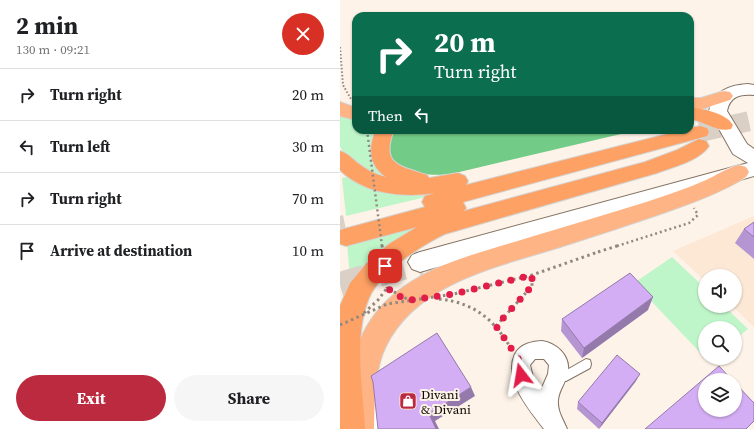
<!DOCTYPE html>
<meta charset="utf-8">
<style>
body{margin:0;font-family:"Source Serif 4",serif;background:#f6f6f6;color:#202124;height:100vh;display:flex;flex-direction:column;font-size:15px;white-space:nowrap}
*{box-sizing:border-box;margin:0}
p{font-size:13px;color:#757577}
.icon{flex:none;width:22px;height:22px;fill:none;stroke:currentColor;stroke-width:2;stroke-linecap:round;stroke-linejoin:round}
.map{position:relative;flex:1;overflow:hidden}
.details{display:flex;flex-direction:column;background:#fff;width:340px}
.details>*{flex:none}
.top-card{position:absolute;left:12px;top:12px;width:342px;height:122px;border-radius:12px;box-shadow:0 1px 3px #0004;background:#0b6e4f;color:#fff;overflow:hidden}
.fabs{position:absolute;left:358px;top:269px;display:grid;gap:8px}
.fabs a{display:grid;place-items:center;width:44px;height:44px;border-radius:50%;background:#fff;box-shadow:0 1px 3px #0004;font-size:20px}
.pin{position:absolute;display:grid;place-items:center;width:34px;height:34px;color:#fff;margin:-17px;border-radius:8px;box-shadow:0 2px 6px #0006}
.me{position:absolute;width:44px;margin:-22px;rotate:346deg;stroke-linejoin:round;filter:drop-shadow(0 0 3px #0008)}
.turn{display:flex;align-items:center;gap:14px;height:84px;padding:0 16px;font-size:18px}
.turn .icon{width:52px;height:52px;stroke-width:2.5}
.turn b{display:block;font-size:28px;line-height:34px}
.then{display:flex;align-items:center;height:38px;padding:0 16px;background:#0003;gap:8px;font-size:15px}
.round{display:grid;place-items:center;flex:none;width:42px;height:42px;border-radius:21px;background:#f6f6f6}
.summary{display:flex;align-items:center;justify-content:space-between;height:68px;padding:0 16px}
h1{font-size:24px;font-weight:700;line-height:30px}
.action{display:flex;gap:8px;margin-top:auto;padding:8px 16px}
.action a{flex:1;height:46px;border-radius:24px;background:#bb2a3e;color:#fff;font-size:16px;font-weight:700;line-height:46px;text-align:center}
.action a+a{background:#f6f6f6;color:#202124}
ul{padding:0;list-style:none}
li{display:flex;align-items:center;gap:12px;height:52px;padding:0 16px;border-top:1px solid #e0e0e0}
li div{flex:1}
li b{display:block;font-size:15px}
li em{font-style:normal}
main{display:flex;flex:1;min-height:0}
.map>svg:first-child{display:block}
.built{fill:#fce8d5}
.green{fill:#bff6c9}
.forest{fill:#72cb87}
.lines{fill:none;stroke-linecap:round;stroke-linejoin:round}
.secondary-tunnel{stroke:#dad0c6;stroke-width:26;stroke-dasharray:26 14;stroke-linecap:butt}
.motorway-tunnel{stroke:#dad0c6;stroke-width:20;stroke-dasharray:20 10;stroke-linecap:butt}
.service-casing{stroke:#847464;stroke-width:2}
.minor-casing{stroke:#847464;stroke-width:2}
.secondary-casing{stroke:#847464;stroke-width:2}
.trunk-casing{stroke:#d4d3d2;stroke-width:2}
.motorway-casing{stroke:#d4d3d2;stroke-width:2}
.path-far2{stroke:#918880;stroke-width:2;stroke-dasharray:1.5 2;stroke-linecap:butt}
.path-far1{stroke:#918880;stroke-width:2.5;stroke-dasharray:2 3;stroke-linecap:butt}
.path{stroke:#918880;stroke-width:3;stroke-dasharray:2.5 3.5;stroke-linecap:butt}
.service{fill:#fff;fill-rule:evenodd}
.minor{fill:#fff;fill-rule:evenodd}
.secondary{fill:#fff;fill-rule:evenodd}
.trunk{fill:#feb484;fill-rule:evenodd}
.motorway{fill:#fea165;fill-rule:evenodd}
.path-bridge-far1{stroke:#918880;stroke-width:2.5;stroke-dasharray:2 3;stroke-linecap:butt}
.path-bridge{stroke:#918880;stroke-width:3;stroke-dasharray:2.5 3.5;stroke-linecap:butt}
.wall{fill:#b696d2}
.shaded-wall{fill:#947aab}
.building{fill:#d4aef4;stroke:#947aab}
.route{stroke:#e11d48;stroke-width:7;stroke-dasharray:0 12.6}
.labels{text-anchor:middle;stroke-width:4;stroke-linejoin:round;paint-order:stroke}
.near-poi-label{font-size:13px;fill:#100a05;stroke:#fef3e8;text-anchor:start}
</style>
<main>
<section class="details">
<div class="summary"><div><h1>2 min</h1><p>130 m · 09:21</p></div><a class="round" style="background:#d93025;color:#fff"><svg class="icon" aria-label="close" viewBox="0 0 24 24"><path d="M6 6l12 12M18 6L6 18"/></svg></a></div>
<ul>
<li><svg class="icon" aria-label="right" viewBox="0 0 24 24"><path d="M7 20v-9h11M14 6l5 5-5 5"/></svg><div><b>Turn right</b></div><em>20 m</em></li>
<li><svg class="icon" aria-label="left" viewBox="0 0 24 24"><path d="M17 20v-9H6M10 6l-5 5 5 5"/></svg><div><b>Turn left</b></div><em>30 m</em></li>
<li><svg class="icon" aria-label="right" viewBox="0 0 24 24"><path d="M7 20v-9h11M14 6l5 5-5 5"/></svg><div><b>Turn right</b></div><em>70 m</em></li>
<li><svg class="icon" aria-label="arrive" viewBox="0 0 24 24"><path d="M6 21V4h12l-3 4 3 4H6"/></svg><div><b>Arrive at destination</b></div><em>10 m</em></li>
</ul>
<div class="action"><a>Exit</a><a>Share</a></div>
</section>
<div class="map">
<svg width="414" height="429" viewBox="0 0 414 429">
<rect width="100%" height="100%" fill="#fef3e8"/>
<path class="built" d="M 414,216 L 414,327 L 392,306 L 395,306 L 395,276 L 365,276 L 365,281 L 333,251 Z"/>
<path class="green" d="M 0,114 L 16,118 L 16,130 L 41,130 L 47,177 L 42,180 L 7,157 L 0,147 Z
M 7,177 C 34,193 60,195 90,196 L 6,216 L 2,178 Z
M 87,223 L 11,288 L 7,244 Z
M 332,257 L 365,288 L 365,306 L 384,306 L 408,329 L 395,340 L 395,328 L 365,328 L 365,358 L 374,358 L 369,362 L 294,283 Z"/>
<path class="forest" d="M 55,130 L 298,130 L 111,174 C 93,176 50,176 49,150 C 49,142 50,137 55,130 Z"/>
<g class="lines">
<path class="secondary-tunnel" d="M 0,285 L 80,262"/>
<path class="motorway-tunnel" d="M 360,132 L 414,120
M 0,226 L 5,225"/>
<defs>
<path id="service" d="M 246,359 L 250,360 L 251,364 L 250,368 L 226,381 L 215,380 L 214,376 L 215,372 L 225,371 Z
M 36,387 L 40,388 L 41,392 L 42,429 L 30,429 L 31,392 L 32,388 Z"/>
<path id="minor" d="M 202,341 C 216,343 230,355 228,371 C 227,381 219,389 218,400 C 217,411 223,419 227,429 L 204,429 C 189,409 163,380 175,354 C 180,344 193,341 202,341 ZM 195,359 L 204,359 L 209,365 L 208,374 L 201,390 L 193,377 L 190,365 Z"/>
<path id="secondary" d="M 408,84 L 414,85 L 414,95 C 400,94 390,96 387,111 L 407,144 L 414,149 L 414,176 L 80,272 L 72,269 L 68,262 L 72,255 L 80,252 L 408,163 L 393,154 L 369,111 C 374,91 389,85 408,84 Z"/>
<path id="trunk" d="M 384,91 L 390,92 L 393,96 L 390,100 L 362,109 L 350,110 L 350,98 L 361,98 Z
M 0,102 L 16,108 L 16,120 L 0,116 Z
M 399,165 L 406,167 L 409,172 L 406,177 C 382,192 355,202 329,211 C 292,224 254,236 217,248 C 156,267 77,283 46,346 C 34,370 35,402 34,429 L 4,429 C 6,386 11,340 41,307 C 77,267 135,254 184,239 C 224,227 264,215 303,203 C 324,196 346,189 366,180 C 377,175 387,168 399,165 Z"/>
<path id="motorway" d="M 350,107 C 364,110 385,112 393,125 L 391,129 C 377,133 364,121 350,119 Z
M 360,126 L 367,128 L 369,132 L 367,136 L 123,202 L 126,208 L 124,211 L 305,162 L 337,150 L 359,139 L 366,141 L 369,146 C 359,161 333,167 317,173 L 105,234 C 80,246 40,272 29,298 C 13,335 23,390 25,429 L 0,429 L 0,306 L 10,283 L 26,264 L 49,244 L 77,227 L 6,246 L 0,244 L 0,230 L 85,207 L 82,202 L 85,196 L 95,193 C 63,198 24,194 0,170 L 0,151 C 9,154 12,159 19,164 C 27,170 36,175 46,177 C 29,165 28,148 36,130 L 54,130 C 40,165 60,166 87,175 L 89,178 L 118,173 L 125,176 L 128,181 L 126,185 L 343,130 L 350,130 L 350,128 Z"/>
</defs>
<use href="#service" class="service-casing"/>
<use href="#minor" class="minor-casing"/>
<use href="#secondary" class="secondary-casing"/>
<use href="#trunk" class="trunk-casing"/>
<use href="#motorway" class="motorway-casing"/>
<path class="path-far2" d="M 0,47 L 3,85 L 11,99"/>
<path class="path-far1" d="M 277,246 L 349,223 L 358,215 L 354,208"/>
<path class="path" d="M 258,252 L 280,245
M 99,299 C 136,303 154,320 172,350
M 156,326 L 192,286 L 192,275"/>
<use href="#service" class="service"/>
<use href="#minor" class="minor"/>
<use href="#secondary" class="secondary"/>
<use href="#trunk" class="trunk"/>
<use href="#motorway" class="motorway"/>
<path class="path-bridge-far1" d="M 27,130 L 42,246"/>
<path class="path-bridge" d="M 42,245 L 47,288
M 24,313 L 38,300 L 47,288 L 69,300
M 0,325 L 47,304 L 114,294 L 192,275 L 258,252"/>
</g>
<path class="wall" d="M 414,222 L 414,259 L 395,243 L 404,229 Z
M 308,310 L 242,358 L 221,331 L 222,319 Z
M 296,381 L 259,429 L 237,409 L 238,402 Z"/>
<path class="shaded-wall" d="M 313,297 L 308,310 L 242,358 L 244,348 Z
M 300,374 L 296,381 L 259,429 L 262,423 Z
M 131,387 L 135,396 L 95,421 L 99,429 L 96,429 L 89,414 Z"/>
<path class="building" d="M 414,222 L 414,237 L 404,229 Z
M 290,273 L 313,297 L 244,348 L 222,319 Z
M 97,333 L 131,387 L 89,414 L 96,429 L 38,429 L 33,382 L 31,376 Z
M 277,355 L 300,374 L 262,423 L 238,402 Z
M 379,366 L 392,380 L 365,380 L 365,410 L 395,410 L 395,383 L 414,403 L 414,421 L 406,429 L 305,429 Z"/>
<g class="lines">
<path class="route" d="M 45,266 L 47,288 L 61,297 L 71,300 L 114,294 L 192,275 L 192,286 L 156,326 L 181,363 L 181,375"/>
</g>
<defs>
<symbol id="shop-square" viewBox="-11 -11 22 22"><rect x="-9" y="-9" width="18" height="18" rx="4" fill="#bb2a3e" stroke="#fef3e8"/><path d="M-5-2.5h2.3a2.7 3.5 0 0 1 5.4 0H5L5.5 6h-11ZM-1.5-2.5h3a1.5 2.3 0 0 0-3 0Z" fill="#fff"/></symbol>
</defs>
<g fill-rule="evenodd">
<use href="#shop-square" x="58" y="391" width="20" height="20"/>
</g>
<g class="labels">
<g class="near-poi-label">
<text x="81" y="399">Divani<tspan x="81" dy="15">&amp; Divani</tspan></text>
</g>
</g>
</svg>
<div class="fabs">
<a><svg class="icon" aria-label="sound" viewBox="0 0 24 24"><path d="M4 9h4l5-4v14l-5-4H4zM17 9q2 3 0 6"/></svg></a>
<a><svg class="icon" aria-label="search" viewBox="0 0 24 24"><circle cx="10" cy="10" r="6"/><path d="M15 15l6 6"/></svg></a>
<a><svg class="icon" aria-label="layers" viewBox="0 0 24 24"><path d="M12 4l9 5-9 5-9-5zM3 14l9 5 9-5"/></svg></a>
</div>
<div class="pin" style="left:45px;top:266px;background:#d93025"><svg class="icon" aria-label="arrive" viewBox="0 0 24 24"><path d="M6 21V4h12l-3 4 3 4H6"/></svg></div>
<svg class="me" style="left:181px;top:375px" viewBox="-20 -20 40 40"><path d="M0-17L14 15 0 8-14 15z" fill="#e11d48" stroke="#fff" stroke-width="4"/></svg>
<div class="top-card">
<div class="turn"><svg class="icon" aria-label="right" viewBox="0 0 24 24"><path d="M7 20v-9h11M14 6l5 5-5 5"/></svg><div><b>20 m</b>Turn right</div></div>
<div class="then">Then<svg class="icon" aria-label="left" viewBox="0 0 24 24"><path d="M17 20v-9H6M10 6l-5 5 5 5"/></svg></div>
</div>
</div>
</main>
